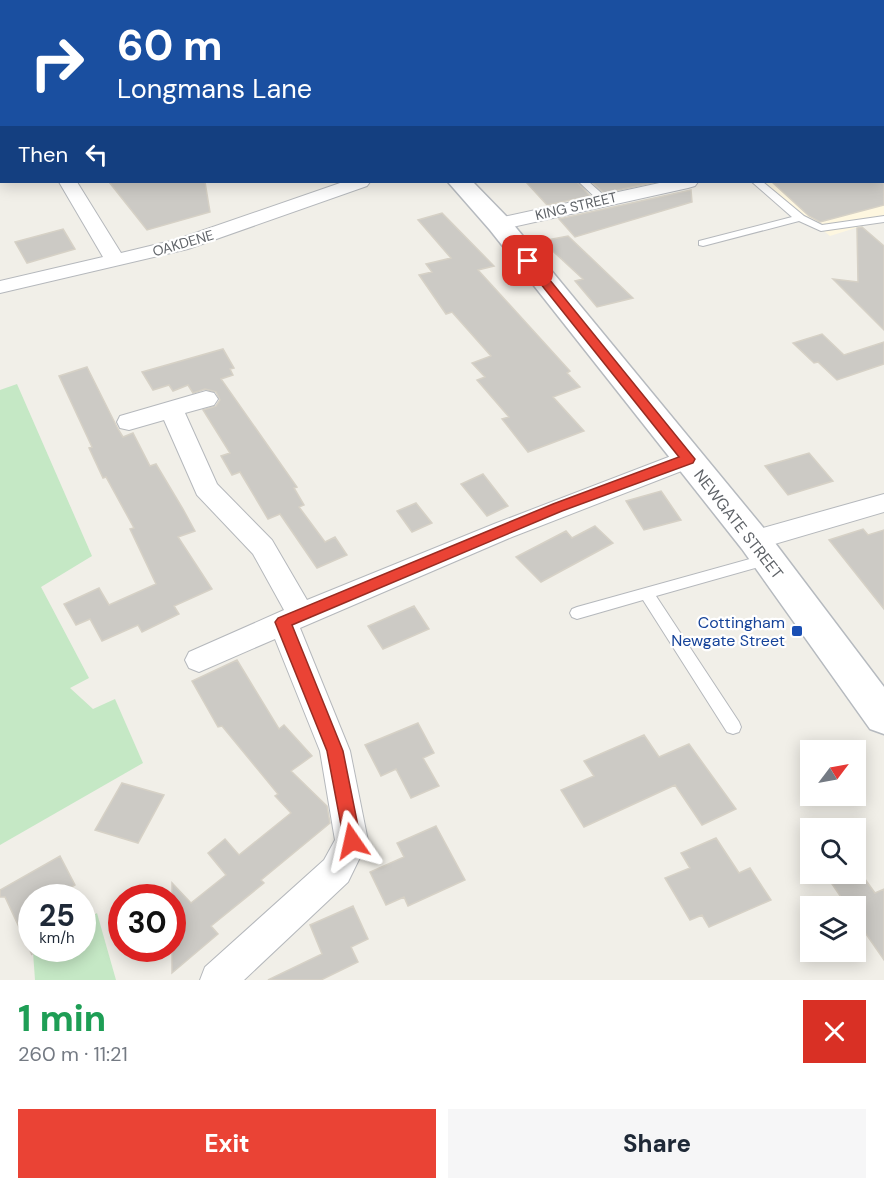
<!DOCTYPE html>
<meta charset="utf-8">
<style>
body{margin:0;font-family:"DM Sans",sans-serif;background:#f6f6f7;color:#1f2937;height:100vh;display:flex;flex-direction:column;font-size:22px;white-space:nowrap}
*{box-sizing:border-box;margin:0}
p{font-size:20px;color:#747a83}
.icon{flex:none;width:33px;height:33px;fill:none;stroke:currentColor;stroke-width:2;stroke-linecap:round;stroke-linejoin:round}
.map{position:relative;height:980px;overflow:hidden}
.drawer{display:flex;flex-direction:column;background:#fff;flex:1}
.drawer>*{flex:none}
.hud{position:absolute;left:0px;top:0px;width:885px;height:183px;box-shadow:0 3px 15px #0003;background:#1a4fa0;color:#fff;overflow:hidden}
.needle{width:39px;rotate:58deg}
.fabs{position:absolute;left:800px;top:740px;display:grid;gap:12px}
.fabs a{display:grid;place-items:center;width:66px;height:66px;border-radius:0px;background:#fff;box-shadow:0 3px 15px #0003;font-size:30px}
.speed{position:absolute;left:18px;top:884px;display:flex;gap:12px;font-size:30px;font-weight:700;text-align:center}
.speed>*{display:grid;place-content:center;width:78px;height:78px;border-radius:50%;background:#fff;box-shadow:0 3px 15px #0003;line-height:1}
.speed small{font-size:15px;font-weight:400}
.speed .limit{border:9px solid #d22;background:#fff;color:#111}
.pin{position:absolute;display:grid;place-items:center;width:51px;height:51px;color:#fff;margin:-26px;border-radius:12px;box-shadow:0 3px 9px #0006}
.me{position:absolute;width:66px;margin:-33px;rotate:349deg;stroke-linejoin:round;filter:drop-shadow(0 0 4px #0008)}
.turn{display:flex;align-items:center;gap:21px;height:126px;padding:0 18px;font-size:27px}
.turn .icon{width:78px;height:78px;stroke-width:2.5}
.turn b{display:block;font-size:42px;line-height:51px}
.then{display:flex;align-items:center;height:57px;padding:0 18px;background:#0003;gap:12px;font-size:22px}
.round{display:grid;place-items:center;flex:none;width:63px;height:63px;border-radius:0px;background:#f6f6f7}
.summary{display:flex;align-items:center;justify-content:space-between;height:102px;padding:0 18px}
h1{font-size:36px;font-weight:800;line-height:45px;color:#1e9e55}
.primary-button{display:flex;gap:12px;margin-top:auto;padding:12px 18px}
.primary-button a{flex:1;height:69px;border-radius:0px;background:#ea4335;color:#fff;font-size:24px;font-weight:800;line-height:69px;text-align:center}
.primary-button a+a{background:#f6f6f7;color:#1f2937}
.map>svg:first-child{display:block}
.commercial{fill:#fef7e0}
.green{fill:#c5e8c5}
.building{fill:#cccac5;stroke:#d6d1c6;stroke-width:1.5}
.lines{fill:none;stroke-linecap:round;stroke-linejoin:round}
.lane-casing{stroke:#b5b8bc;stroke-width:2}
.street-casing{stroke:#b5b8bc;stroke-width:2}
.secondary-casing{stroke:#b6babf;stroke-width:3}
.lane{fill:#fff;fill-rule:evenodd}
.street{fill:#fff;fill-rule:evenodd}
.secondary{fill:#fff;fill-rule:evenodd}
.route{fill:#ea4335;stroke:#982c22;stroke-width:1.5}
.transit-dot{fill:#1a4fb4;stroke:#fff;stroke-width:2}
.labels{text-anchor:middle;stroke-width:4.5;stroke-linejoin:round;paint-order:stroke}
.far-street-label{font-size:14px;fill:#5f6368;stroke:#fff}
.street-label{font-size:16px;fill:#5f6368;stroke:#fff}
.transit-label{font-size:16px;fill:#164399;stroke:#fff;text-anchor:end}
</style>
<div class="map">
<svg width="884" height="980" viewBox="0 0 884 980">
<rect width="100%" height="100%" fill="#f1efe8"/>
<path class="commercial" d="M 884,39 L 884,219 L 830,236 L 762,182 L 884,182 Z"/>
<path class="green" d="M 17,384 L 92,556 L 41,587 L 89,678 L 70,688 L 93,709 L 115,699 L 143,763 L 0,845 L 0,390 Z
M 97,913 L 116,980 L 35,980 L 33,952 L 40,948 L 82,948 L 83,922 Z"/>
<path class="building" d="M 109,182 L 205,182 L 210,212 L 147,230 Z
M 526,182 L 577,182 L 590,196 L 547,205 Z
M 592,182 L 656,182 L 604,193 Z
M 772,182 L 884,182 L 884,205 L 820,222 L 809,216 Z
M 691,190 L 692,202 L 575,237 L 559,219 Z
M 442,213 L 494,266 L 478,270 L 570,371 L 567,373 L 580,387 L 553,397 L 584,431 L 528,452 L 502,419 L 509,417 L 477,380 L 485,377 L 472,363 L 491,356 L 452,312 L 446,314 L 419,275 L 432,272 L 426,264 L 451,258 L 418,220 Z
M 862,227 L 884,246 L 884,330 L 833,279 L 858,282 L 857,228 Z
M 63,229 L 75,249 L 27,263 L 15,242 Z
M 568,236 L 633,298 L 597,307 L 575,281 L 583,279 L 542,241 Z
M 822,334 L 844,355 L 884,342 L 884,364 L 837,380 L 818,362 L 814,363 L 793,343 Z
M 223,349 L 234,368 L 230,369 L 233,375 L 221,379 L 297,487 L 294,488 L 304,505 L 299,507 L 325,542 L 335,537 L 347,555 L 317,568 L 280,514 L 268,519 L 240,472 L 232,475 L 221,456 L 230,453 L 203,410 L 216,406 L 220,400 L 216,392 L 205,389 L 193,393 L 188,385 L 173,391 L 169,385 L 153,390 L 142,372 Z
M 87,367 L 118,429 L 123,437 L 133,433 L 150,466 L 156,464 L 183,509 L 195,531 L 178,537 L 212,589 L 174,606 L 179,614 L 142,632 L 138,625 L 102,641 L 90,619 L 76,625 L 64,604 L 99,588 L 109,605 L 156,584 L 130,529 L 134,528 L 106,477 L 103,478 L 89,448 L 92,447 L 59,376 Z
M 809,453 L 833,481 L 788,495 L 765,466 Z
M 483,474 L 508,506 L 487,516 L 461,484 Z
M 661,491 L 681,520 L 644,530 L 626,501 Z
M 416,503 L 432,523 L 412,532 L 397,511 Z
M 595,526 L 613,543 L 541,582 L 516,557 L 566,531 L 572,538 Z
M 863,529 L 868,535 L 884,530 L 884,609 L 829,540 Z
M 414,606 L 429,629 L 383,649 L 368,626 Z
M 237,660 L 279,729 L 284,725 L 312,756 L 291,771 L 327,806 L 330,823 L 261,880 L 264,883 L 211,926 L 218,934 L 172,973 L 172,883 L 191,903 L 226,875 L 208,853 L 225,839 L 239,855 L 291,813 L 275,796 L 278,794 L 222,726 L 218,727 L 192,681 Z
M 418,723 L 434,753 L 423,758 L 439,786 L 411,798 L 396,769 L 381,776 L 365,745 Z
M 644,735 L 659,757 L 689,744 L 736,809 L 702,825 L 675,785 L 584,827 L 561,790 L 594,776 L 584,761 Z
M 122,783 L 164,795 L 138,843 L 95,830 Z
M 436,826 L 465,880 L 408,906 L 404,897 L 386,905 L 370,872 L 404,857 L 397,843 Z
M 716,838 L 739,873 L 750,868 L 771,900 L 709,927 L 702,915 L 690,920 L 665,878 L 690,868 L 681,853 Z
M 60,856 L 75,885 L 54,897 L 32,897 L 32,955 L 5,897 L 0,897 L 0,890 Z
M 857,868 L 875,893 L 884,889 L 884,960 L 855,918 L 855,906 L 847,906 L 830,881 L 846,873 L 855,873 Z
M 353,906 L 368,939 L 351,947 L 358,962 L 321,980 L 268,980 L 322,954 L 310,925 Z"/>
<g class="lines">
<defs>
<path id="lane" d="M 579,182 L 589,182 L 608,199 L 603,202 L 599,201 Z
M 752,182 L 763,182 L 804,216 L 822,225 L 884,216 L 884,222 L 821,231 L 799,221 L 703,246 L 699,245 L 699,241 L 792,217 Z
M 768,554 L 773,555 L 775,559 L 773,563 L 656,596 L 739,722 L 741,727 L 739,732 L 733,734 L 727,732 L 643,600 L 577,619 L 572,617 L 570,613 L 572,609 L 577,607 Z"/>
<path id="street" d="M 46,0 L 62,0 L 62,2 L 47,2 Z
M 592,0 L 608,0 L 609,2 L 593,2 Z
M 0,135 L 2,135 L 2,146 L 0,146 Z
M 59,182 L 77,182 L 121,253 L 175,240 L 343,182 L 370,182 L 367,186 L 188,249 L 0,293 L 0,281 L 103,257 Z
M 664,182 L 698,182 L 695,186 L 688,188 L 499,230 L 492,228 L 489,224 L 492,220 L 499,218 Z
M 206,391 L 214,393 L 218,399 L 214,405 L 185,413 L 217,484 L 272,540 L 307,600 L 494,524 L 679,453 L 688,450 L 697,453 L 700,459 L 697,465 L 512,537 L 300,628 L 350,751 L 368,841 L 348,882 L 244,980 L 200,980 L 205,967 L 324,860 L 335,840 L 320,751 L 275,639 L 199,672 L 189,668 L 185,660 L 189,652 L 284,610 L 253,554 L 197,495 L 164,420 L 129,430 L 120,428 L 117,422 L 120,416 Z
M 884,494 L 884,512 L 754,550 L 745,547 L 741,540 L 745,533 Z"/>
<path id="secondary" d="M 247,0 L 268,0 L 269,2 L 248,2 Z
M 448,182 L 473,182 L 508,218 L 766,531 L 884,687 L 884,734 L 870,729 L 742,549 L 490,230 Z"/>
</defs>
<use href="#lane" class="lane-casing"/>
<use href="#street" class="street-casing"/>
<use href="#secondary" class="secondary-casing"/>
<use href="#lane" class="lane"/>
<use href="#street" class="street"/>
<use href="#secondary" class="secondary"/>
</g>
<path class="route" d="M 524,258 L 532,258 L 695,459 L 693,463 L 562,511 L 292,625 L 343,751 L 361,841 L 359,846 L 352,849 L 346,846 L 344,841 L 327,751 L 275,622 L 278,618 L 553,504 L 679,457 L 524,263 Z"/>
<rect class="transit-dot" x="791" y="625" width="12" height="12" rx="3"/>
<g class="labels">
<g class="far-street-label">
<text transform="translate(576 206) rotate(-13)" y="5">KING STREET</text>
<text transform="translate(183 243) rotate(-16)" y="5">OAKDENE</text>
</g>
<g class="street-label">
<text transform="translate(739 524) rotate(52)" y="6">NEWGATE STREET</text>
</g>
<g class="transit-label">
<text x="785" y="628">Cottingham<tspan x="785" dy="18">Newgate Street</tspan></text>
</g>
</g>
</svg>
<div class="fabs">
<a><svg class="needle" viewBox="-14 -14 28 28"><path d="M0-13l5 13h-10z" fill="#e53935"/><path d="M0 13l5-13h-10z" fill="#747a83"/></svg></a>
<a><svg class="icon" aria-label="search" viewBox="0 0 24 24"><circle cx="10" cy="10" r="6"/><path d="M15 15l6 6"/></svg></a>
<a><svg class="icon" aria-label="layers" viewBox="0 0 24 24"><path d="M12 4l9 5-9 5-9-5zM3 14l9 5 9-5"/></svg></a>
</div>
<div class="speed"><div>25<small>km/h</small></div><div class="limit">30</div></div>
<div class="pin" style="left:528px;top:261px;background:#d93025"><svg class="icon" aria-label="arrive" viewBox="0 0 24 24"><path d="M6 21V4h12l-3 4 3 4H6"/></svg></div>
<svg class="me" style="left:352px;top:841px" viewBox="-20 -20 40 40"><path d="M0-17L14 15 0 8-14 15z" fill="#ea4335" stroke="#fff" stroke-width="4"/></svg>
<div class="hud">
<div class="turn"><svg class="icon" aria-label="right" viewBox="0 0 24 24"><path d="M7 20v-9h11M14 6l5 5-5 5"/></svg><div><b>60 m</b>Longmans Lane</div></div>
<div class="then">Then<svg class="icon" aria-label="left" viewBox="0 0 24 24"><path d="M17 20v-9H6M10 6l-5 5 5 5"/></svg></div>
</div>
</div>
<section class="drawer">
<div class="summary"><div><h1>1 min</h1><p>260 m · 11:21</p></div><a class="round" style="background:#d93025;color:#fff"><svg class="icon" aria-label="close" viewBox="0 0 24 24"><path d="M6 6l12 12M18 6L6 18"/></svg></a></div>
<div class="primary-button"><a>Exit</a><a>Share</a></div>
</section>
